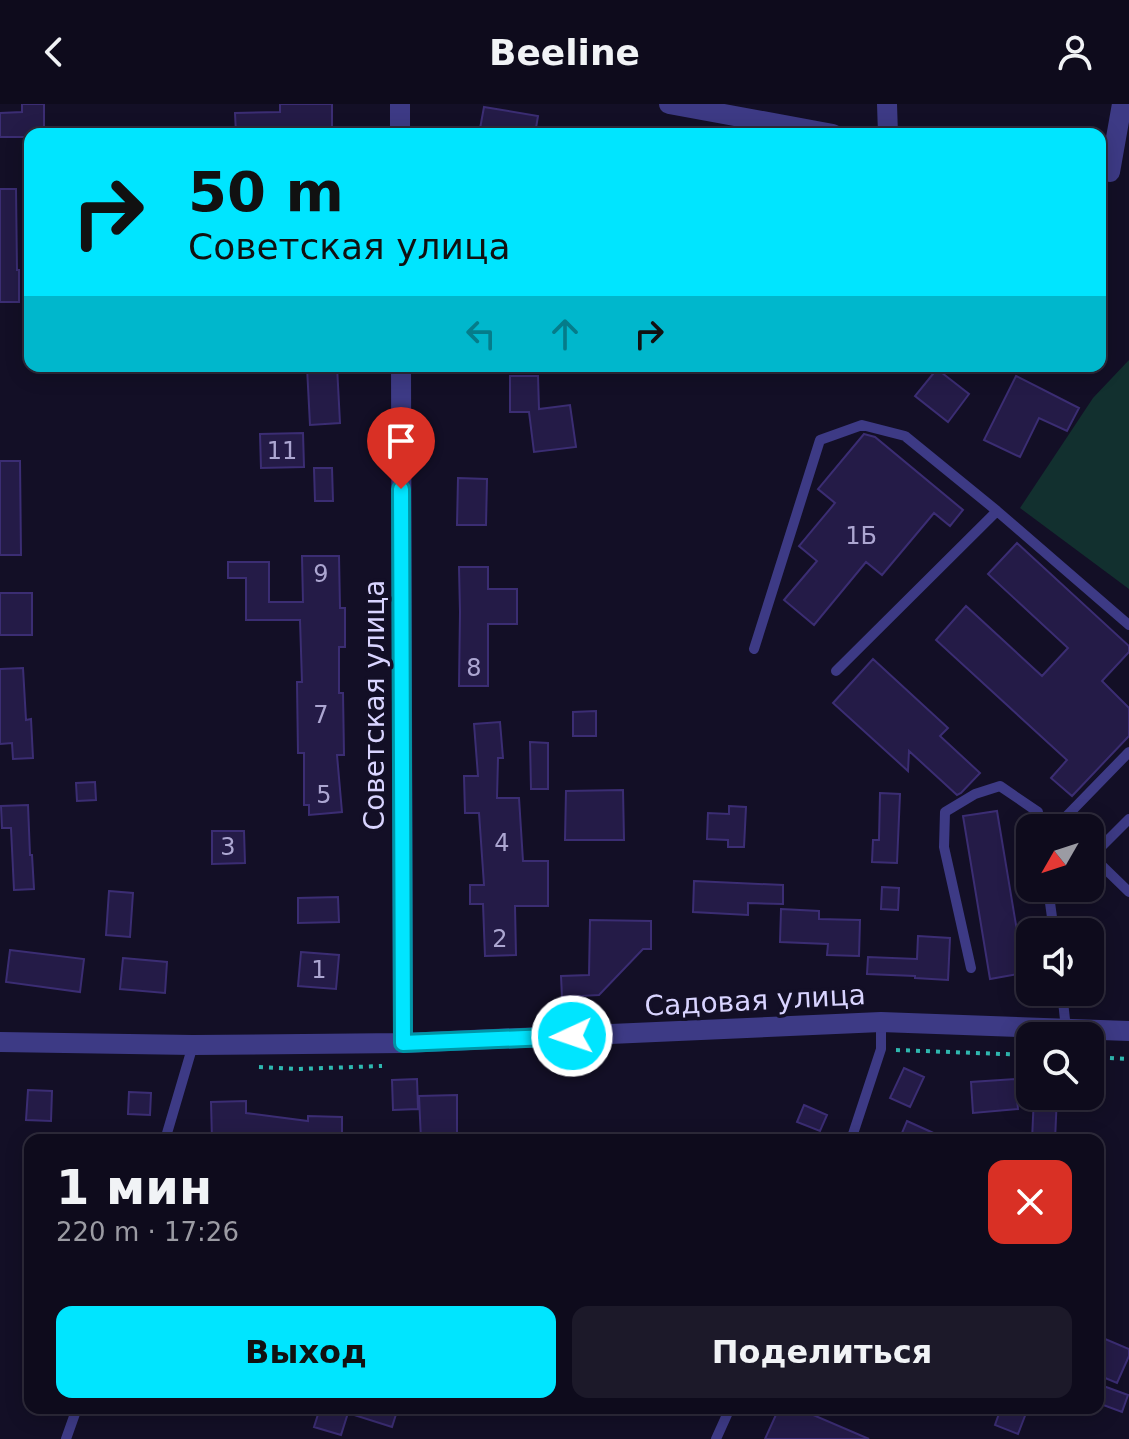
<!DOCTYPE html>
<html lang="ru">
<meta charset="utf-8">
<style>
body{margin:0;font-family:"DejaVu Sans",sans-serif;background:#1c1929;color:#f1f3f6;height:100vh;display:flex;flex-direction:column;font-size:30px;white-space:nowrap}
*{box-sizing:border-box;margin:0}
p{font-size:26px;color:#9b9ba3}
.icon{flex:none;width:44px;height:44px;fill:none;stroke:currentColor;stroke-width:2;stroke-linecap:round;stroke-linejoin:round}
.map{position:relative;flex:1;overflow:hidden}
.details{position:absolute;left:24px;top:1030px;width:1080px;height:280px;display:flex;flex-direction:column;background:#0e0b1c;border-radius:16px;box-shadow:0 4px 20px #0003,0 0 0 2px #2e2b3b}
.details>*{flex:none}
.top-card{position:absolute;left:24px;top:24px;width:1082px;height:244px;border-radius:16px;box-shadow:0 4px 20px #0003,0 0 0 2px #2e2b3b;background:#00e5ff;color:#111;overflow:hidden}
.needle{width:52px;rotate:231deg}
.fabs{position:absolute;left:1016px;top:710px;display:grid;gap:16px}
.fabs a{display:grid;place-items:center;width:88px;height:88px;border-radius:16px;background:#0e0b1c;box-shadow:0 4px 20px #0003,0 0 0 2px #2e2b3b;font-size:40px}
.pin{position:absolute;display:grid;place-items:center;width:68px;height:68px;color:#fff;margin:-82px -34px;border-radius:50% 50% 50% 0;rotate:-45deg;box-shadow:0 0 8px #0007}
.pin .icon{rotate:45deg}
.me{position:absolute;width:88px;margin:-44px;rotate:267deg;stroke-linejoin:round;filter:drop-shadow(0 0 6px #0008)}
.turn{display:flex;align-items:center;gap:28px;height:168px;padding:0 32px;font-size:36px}
.turn .icon{width:104px;height:104px;stroke-width:2.5}
.turn b{display:block;font-size:56px;line-height:68px}
.lanes{display:flex;align-items:center;height:76px;padding:0 32px;background:#0003;justify-content:center;gap:40px;direction:ltr}
.lanes .off{opacity:.35}
.round{display:grid;place-items:center;flex:none;width:84px;height:84px;border-radius:16px;background:#1c1929}
.overview{display:flex;align-items:center;justify-content:space-between;height:136px;padding:0 32px}
h1{font-size:48px;font-weight:700;line-height:60px}
.primary-button{display:flex;gap:16px;margin-top:auto;padding:16px 32px}
.primary-button a{flex:1;height:92px;border-radius:16px;background:#00e5ff;color:#111;font-size:32px;font-weight:700;line-height:92px;text-align:center}
.primary-button a+a{background:#1c1929;color:#f1f3f6}
header{display:flex;justify-content:space-between;align-items:center;height:104px;padding:0 32px;background:#0e0b1c;font-size:36px;font-weight:700}
.map>svg:first-child{display:block}
.green{fill:#12302f}
.building{fill:#241b47;stroke:#3b2d73;stroke-width:2}
.lines{fill:none;stroke-linecap:round;stroke-linejoin:round}
.path{stroke:#2fb8b0;stroke-width:4;stroke-dasharray:4 6;stroke-linecap:butt}
.service{stroke:#3d3a85;stroke-width:10}
.minor{stroke:#3d3a85;stroke-width:20}
.tertiary{stroke:#3d3a85;stroke-width:20}
.route-casing{stroke:#0095a6;stroke-width:20}
.route{stroke:#00e5ff;stroke-width:14}
.labels{text-anchor:middle;stroke-width:7;stroke-linejoin:round;paint-order:stroke}
.number-label{font-size:24px;fill:#aca6d1}
.street-label{font-size:28px;fill:#d9d4ff;stroke:#130f26}
</style>
<header><svg class="icon" aria-label="back" viewBox="0 0 24 24"><path d="M15 5l-7 7 7 7"/></svg>Beeline<svg class="icon" aria-label="person" viewBox="0 0 24 24"><circle cx="12" cy="8" r="4"/><path d="M4 21q1-7 8-7t8 7"/></svg></header>
<div class="map">
<svg width="1129" height="1335" viewBox="0 0 1129 1335">
<rect width="100%" height="100%" fill="#130f26"/>
<path class="green" d="M 1129,256 L 1129,485 L 1020,404 L 1093,294 Z"/>
<path class="building" d="M 22,0 L 44,0 L 44,30 L 30,30 L 30,33 L 0,33 L 0,9 L 22,8 Z
M 280,0 L 332,0 L 332,30 L 236,30 L 235,9 L 280,8 Z
M 484,3 L 538,12 L 535,30 L 479,30 Z
M 0,85 L 16,85 L 17,166 L 19,166 L 19,198 L 0,198 Z
M 337,262 L 340,319 L 310,321 L 307,263 Z
M 937,265 L 969,290 L 948,318 L 915,292 Z
M 510,272 L 538,272 L 539,305 L 570,301 L 576,343 L 534,348 L 529,308 L 510,308 Z
M 1016,272 L 1079,304 L 1067,327 L 1039,314 L 1020,353 L 984,336 Z
M 303,329 L 304,363 L 261,364 L 260,330 Z
M 864,330 L 875,333 L 963,406 L 950,422 L 934,409 L 882,471 L 866,458 L 814,521 L 784,496 L 817,457 L 799,442 L 835,399 L 818,385 Z
M 0,357 L 20,357 L 21,451 L 0,451 Z
M 314,364 L 332,364 L 333,397 L 315,397 Z
M 458,374 L 487,375 L 486,421 L 457,421 Z
M 1017,439 L 1129,542 L 1129,548 L 1102,577 L 1129,604 L 1129,632 L 1072,692 L 1051,674 L 1067,656 L 936,536 L 966,502 L 1042,572 L 1068,544 L 988,470 Z
M 302,452 L 339,452 L 340,504 L 345,504 L 345,543 L 339,543 L 339,589 L 343,589 L 344,651 L 337,651 L 342,708 L 309,711 L 309,701 L 304,701 L 304,649 L 298,649 L 297,578 L 302,578 L 300,516 L 246,516 L 246,474 L 228,474 L 228,458 L 269,458 L 269,498 L 303,498 Z
M 459,463 L 488,463 L 488,485 L 517,485 L 517,520 L 488,520 L 488,582 L 459,582 L 460,508 Z
M 0,489 L 32,489 L 32,531 L 0,531 Z
M 873,555 L 948,624 L 940,632 L 980,669 L 961,689 L 957,691 L 909,647 L 908,667 L 833,599 Z
M 23,564 L 26,616 L 31,615 L 33,654 L 13,655 L 12,639 L 0,640 L 0,565 Z
M 596,607 L 596,632 L 573,632 L 573,608 Z
M 500,618 L 503,654 L 498,654 L 497,694 L 519,694 L 523,757 L 548,757 L 548,802 L 515,802 L 516,851 L 485,852 L 483,800 L 470,800 L 470,781 L 484,781 L 479,709 L 465,709 L 464,672 L 478,672 L 474,620 Z
M 530,638 L 548,639 L 548,685 L 531,685 Z
M 95,678 L 96,696 L 77,697 L 76,679 Z
M 623,686 L 624,736 L 565,736 L 566,687 Z
M 880,689 L 900,690 L 897,759 L 872,758 L 873,736 L 879,736 Z
M 28,701 L 30,751 L 32,751 L 34,785 L 14,786 L 11,724 L 2,724 L 1,702 Z
M 729,702 L 746,703 L 744,743 L 728,743 L 728,736 L 707,735 L 708,709 L 729,710 Z
M 997,707 L 1024,869 L 990,875 L 963,712 Z
M 212,727 L 244,727 L 245,759 L 212,760 Z
M 694,777 L 783,781 L 783,800 L 748,799 L 748,811 L 693,808 Z
M 882,783 L 899,784 L 898,806 L 881,805 Z
M 109,787 L 133,789 L 130,833 L 106,831 Z
M 338,793 L 339,818 L 298,819 L 298,794 Z
M 781,805 L 819,807 L 819,815 L 860,816 L 859,852 L 827,851 L 828,840 L 780,838 Z
M 590,816 L 651,817 L 651,845 L 643,845 L 599,891 L 562,893 L 561,872 L 589,871 Z
M 918,832 L 950,834 L 948,876 L 915,874 L 915,872 L 867,870 L 868,853 L 917,855 Z
M 10,846 L 84,855 L 80,888 L 6,878 Z
M 301,848 L 339,851 L 336,885 L 298,882 Z
M 123,854 L 167,858 L 165,889 L 120,885 Z
M 904,964 L 924,973 L 910,1003 L 890,994 Z
M 417,975 L 418,1005 L 393,1006 L 392,976 Z
M 1015,975 L 1018,1005 L 973,1009 L 971,978 Z
M 28,986 L 52,987 L 51,1017 L 26,1016 Z
M 129,988 L 151,989 L 150,1011 L 128,1010 Z
M 457,991 L 457,1036 L 421,1036 L 419,992 Z
M 1034,992 L 1057,992 L 1055,1036 L 1032,1036 Z
M 246,997 L 246,1009 L 308,1017 L 308,1012 L 342,1013 L 342,1036 L 212,1036 L 211,998 Z
M 804,1001 L 827,1011 L 820,1027 L 797,1018 Z
M 907,1017 L 949,1036 L 899,1036 Z
M 1098,1232 L 1129,1245 L 1129,1252 L 1117,1279 L 1098,1271 Z
M 1098,1280 L 1128,1291 L 1122,1308 L 1098,1299 Z
M 320,1304 L 398,1304 L 392,1323 L 348,1309 L 341,1331 L 314,1323 Z
M 779,1304 L 797,1304 L 869,1335 L 765,1335 Z
M 1001,1304 L 1028,1304 L 1018,1330 L 995,1321 Z"/>
<g class="lines">
<path class="path" d="M 896,946 L 1030,951
M 1090,953 L 1129,955
M 259,963 L 297,965 L 382,962"/>
<path class="service" d="M 754,545 L 820,336 L 862,321 L 905,332 L 997,407 L 1129,521
M 836,567 L 997,407
M 1055,724 L 1129,648
M 1093,753 L 1129,788
M 1090,754 L 1129,715
M 1048,784 L 1054,828
M 971,864 L 944,743 L 945,708 L 975,690 L 1000,682 L 1038,708 L 1040,724
M 1062,888 L 1066,925
M 165,1036 L 193,941
M 851,1036 L 881,945 L 881,918
M 66,1335 L 77,1304
M 716,1335 L 730,1304"/>
<path class="minor" d="M 400,0 L 400,30
M 669,0 L 833,30
M 887,0 L 888,30
M 1110,68 L 1122,0
M 401,262 L 403,939"/>
<path class="tertiary" d="M 0,938 L 193,941 L 403,939 L 881,918 L 1129,927"/>
</g>
<g class="lines">
<defs>
<path id="route" d="M 401,385 L 403,939 L 572,932"/>
</defs>
<use href="#route" class="route-casing"/>
<use href="#route" class="route"/>
</g>
<g class="labels">
<g class="number-label">
<text x="282" y="355">11</text>
<text x="861" y="440">1Б</text>
<text x="321" y="478">9</text>
<text x="474" y="572">8</text>
<text x="321" y="619">7</text>
<text x="324" y="699">5</text>
<text x="502" y="747">4</text>
<text x="228" y="751">3</text>
<text x="500" y="843">2</text>
<text x="319" y="874">1</text>
</g>
<g class="street-label">
<text transform="translate(374 601) rotate(-90)" y="10">Советская улица</text>
<text transform="translate(755 896) rotate(-3)" y="10">Садовая улица</text>
</g>
</g>
</svg>
<div class="fabs">
<a><svg class="needle" viewBox="-14 -14 28 28"><path d="M0-13l5 13h-10z" fill="#e53935"/><path d="M0 13l5-13h-10z" fill="#9b9ba3"/></svg></a>
<a><svg class="icon" aria-label="sound" viewBox="0 0 24 24"><path d="M4 9h4l5-4v14l-5-4H4zM17 9q2 3 0 6"/></svg></a>
<a><svg class="icon" aria-label="search" viewBox="0 0 24 24"><circle cx="10" cy="10" r="6"/><path d="M15 15l6 6"/></svg></a>
</div>
<div class="pin" style="left:401px;top:385px;background:#d93025"><svg class="icon" aria-label="arrive" viewBox="0 0 24 24"><path d="M6 21V4h12l-3 4 3 4H6"/></svg></div>
<svg class="me" style="left:572px;top:932px" viewBox="-20 -20 40 40"><circle r="17" fill="#00e5ff" stroke="#fff" stroke-width="3"/><path d="M0-11L8 9 0 5-8 9z" fill="#fff"/></svg>
<div class="top-card">
<div class="turn"><svg class="icon" aria-label="right" viewBox="0 0 24 24"><path d="M7 20v-9h11M14 6l5 5-5 5"/></svg><div><b>50 m</b>Советская улица</div></div>
<div class="lanes"><svg class="icon off" aria-label="left" viewBox="0 0 24 24"><path d="M17 20v-9H6M10 6l-5 5 5 5"/></svg><svg class="icon off" aria-label="ahead" viewBox="0 0 24 24"><path d="M12 20V5M6 11l6-6 6 6"/></svg><svg class="icon" aria-label="right" viewBox="0 0 24 24"><path d="M7 20v-9h11M14 6l5 5-5 5"/></svg></div>
</div>
<section class="details">
<div class="overview"><div><h1>1 мин</h1><p>220 m · 17:26</p></div><a class="round" style="background:#d93025;color:#fff"><svg class="icon" aria-label="close" viewBox="0 0 24 24"><path d="M6 6l12 12M18 6L6 18"/></svg></a></div>
<div class="primary-button"><a>Выход</a><a>Поделиться</a></div>
</section>
</div>
